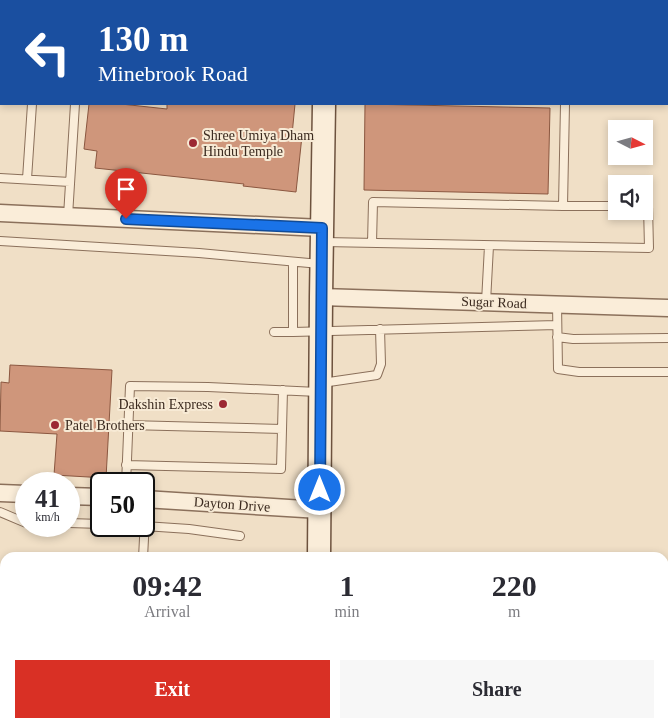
<!DOCTYPE html>
<style>
body{margin:0;font-family:Georgia,serif;background:#f7f7f7;color:#2b2b33;height:100vh;display:flex;flex-direction:column;font-size:19px;white-space:nowrap}
*{box-sizing:border-box;margin:0}
p{font-size:16px;color:#7c7c81}
.icon{flex:none;width:28px;height:28px;fill:none;stroke:currentColor;stroke-width:2;stroke-linecap:round;stroke-linejoin:round}
.map{position:relative;flex:1;overflow:hidden}
.drawer{position:absolute;left:0px;top:552px;width:669px;height:176px;display:flex;flex-direction:column;background:#fff;border-radius:15px 15px 0 0;box-shadow:0 2px 8px #0003}
.drawer>*{flex:none}
.hud{position:absolute;left:0px;top:0px;width:669px;height:105px;box-shadow:0 2px 8px #0003;background:#1a4fa0;color:#fff;overflow:hidden}
.needle{width:32px;rotate:96deg}
.fabs{position:absolute;left:608px;top:120px;display:grid;gap:10px}
.fabs a{display:grid;place-items:center;width:45px;height:45px;border-radius:0px;background:#fff;box-shadow:0 2px 8px #0003;font-size:25px}
.speed{position:absolute;left:15px;top:472px;display:flex;gap:10px;font-size:25px;font-weight:700;text-align:center}
.speed>*{display:grid;place-content:center;width:65px;height:65px;border-radius:50%;background:#fff;box-shadow:0 2px 8px #0003;line-height:1}
.speed small{font-size:12px;font-weight:400}
.speed .limit{border:2px solid #111;border-radius:8px;background:#fff;color:#111}
.pin{position:absolute;display:grid;place-items:center;width:42px;height:42px;color:#fff;margin:-51px -21px;border-radius:50% 50% 50% 0;rotate:-45deg;box-shadow:0 0 5px #0007}
.pin .icon{rotate:45deg}
.me{position:absolute;width:55px;margin:-28px;rotate:0deg;stroke-linejoin:round;filter:drop-shadow(0 0 4px #0008)}
.turn{display:flex;align-items:center;gap:18px;height:105px;padding:0 15px;font-size:22px}
.turn .icon{width:65px;height:65px;stroke-width:2.5}
.turn b{display:block;font-size:35px;line-height:42px}
.eta{display:flex;justify-content:space-evenly;align-items:center;height:85px;text-align:center}
.eta b{font-size:30px;font-weight:800;line-height:35px}
.primary-button{display:flex;gap:10px;margin-top:auto;padding:10px 15px}
.primary-button a{flex:1;height:58px;border-radius:0px;background:#d93025;color:#fff;font-size:20px;font-weight:800;line-height:58px;text-align:center}
.primary-button a+a{background:#f7f7f7;color:#2b2b33}
.map>svg:first-child{display:block}
.building{fill:#cf967b;stroke:#8b5740}
.lines{fill:none;stroke-linecap:round;stroke-linejoin:round}
.lane-casing{stroke:#8b705b;stroke-width:10}
.street-casing{stroke:#8b705b;stroke-width:19}
.secondary-casing{stroke:#6d523e;stroke-width:25}
.lane{stroke:#faedd9;stroke-width:8}
.street{stroke:#faedd9;stroke-width:16}
.secondary{stroke:#faedd9;stroke-width:22}
.route-casing{stroke:#114b97;stroke-width:12}
.route{stroke:#1a73e8;stroke-width:9}
.poi-dot{fill:#9c2934;stroke:#f7ead5;stroke-width:2}
.labels{text-anchor:middle;stroke-width:4;stroke-linejoin:round;paint-order:stroke}
.poi-label{font-size:14px;fill:#3b2a1f;stroke:#f7ead5;text-anchor:start}
.street-label{font-size:14px;fill:#3b2a1f;stroke:#f7ead5}
</style>
<div class="map">
<svg width="668" height="728" viewBox="0 0 668 728">
<rect width="100%" height="100%" fill="#f0dfc6"/>
<path class="building" d="M 89,104 L 121,104 L 167,109 L 167,104 L 295,104 L 292,135 L 302,136 L 296,192 L 243,186 L 244,184 L 95,168 L 97,151 L 84,149 Z
M 365,104 L 550,108 L 548,194 L 364,190 Z
M 10,365 L 112,370 L 106,478 L 54,475 L 57,434 L 0,431 L 1,382 L 9,383 Z"/>
<g class="lines">
<defs>
<path id="lane" d="M 271,0 L 271,1
M 507,0 L 508,1
M 161,1 L 161,0
M 193,1 L 193,0
M 549,1 L 550,0
M 591,1 L 591,0
M 0,64 L 1,64
M 565,104 L 563,206 L 616,206
M 0,178 L 70,182
M 27,179 L 32,104
M 68,216 L 75,104
M 0,241 L 199,253 L 320,264
M 324,242 L 649,248 L 648,206 L 644,206
M 372,243 L 373,202 L 563,206
M 293,263 L 293,332 L 557,325
M 486,302 L 489,246
M 557,304 L 558,369 L 579,372 L 668,372
M 274,332 L 293,332
M 557,337 L 573,339 L 668,338
M 322,383 L 377,375 L 381,364 L 380,329
M 128,425 L 282,429
M 126,465 L 281,469 L 283,390
M 126,484 L 130,386 L 208,387 L 318,392
M 0,512 L 26,523
M 69,523 L 101,524
M 144,526 L 189,529 L 240,536
M 143,558 L 146,499
M 0,696 L 5,696
M 115,728 L 117,726 L 158,724
M 190,728 L 190,724
M 284,728 L 285,724"/>
<path id="street" d="M 0,213 L 322,228
M 321,297 L 668,308
M 0,493 L 26,494
M 69,496 L 101,497
M 144,499 L 320,510"/>
<path id="secondary" d="M 326,1 L 326,0
M 319,558 L 321,297 L 324,104
M 317,728 L 317,724"/>
</defs>
<use href="#lane" class="lane-casing"/>
<use href="#street" class="street-casing"/>
<use href="#secondary" class="secondary-casing"/>
<use href="#lane" class="lane"/>
<use href="#street" class="street"/>
<use href="#secondary" class="secondary"/>
</g>
<g class="lines">
<defs>
<path id="route" d="M 126,219 L 322,228 L 320,490"/>
</defs>
<use href="#route" class="route-casing"/>
<use href="#route" class="route"/>
</g>
<g class="poi-dot">
<circle cx="193" cy="143" r="5"/>
<circle cx="223" cy="404" r="5"/>
<circle cx="55" cy="425" r="5"/>
</g>
<g class="labels">
<g class="poi-label">
<text x="203" y="140">Shree Umiya Dham<tspan x="203" dy="16">Hindu Temple</tspan></text>
<text x="213" y="409" text-anchor="end">Dakshin Express</text>
<text x="65" y="430">Patel Brothers</text>
</g>
<g class="street-label">
<text transform="translate(494 302) rotate(2)" y="5">Sugar Road</text>
<text transform="translate(232 504) rotate(4)" y="5">Dayton Drive</text>
</g>
</g>
</svg>
<div class="fabs">
<a><svg class="needle" viewBox="-14 -14 28 28"><path d="M0-13l5 13h-10z" fill="#e53935"/><path d="M0 13l5-13h-10z" fill="#7c7c81"/></svg></a>
<a><svg class="icon" aria-label="sound" viewBox="0 0 24 24"><path d="M4 9h4l5-4v14l-5-4H4zM17 9q2 3 0 6"/></svg></a>
</div>
<div class="speed"><div>41<small>km/h</small></div><div class="limit">50</div></div>
<div class="pin" style="left:126px;top:219px;background:#d93025"><svg class="icon" aria-label="arrive" viewBox="0 0 24 24"><path d="M6 21V4h12l-3 4 3 4H6"/></svg></div>
<svg class="me" style="left:320px;top:490px" viewBox="-20 -20 40 40"><circle r="17" fill="#1a73e8" stroke="#fff" stroke-width="3"/><path d="M0-11L8 9 0 5-8 9z" fill="#fff"/></svg>
<div class="hud">
<div class="turn"><svg class="icon" aria-label="left" viewBox="0 0 24 24"><path d="M17 20v-9H6M10 6l-5 5 5 5"/></svg><div><b>130 m</b>Minebrook Road</div></div>
</div>
<section class="drawer">
<div class="eta">
<div><b>09:42</b><p>Arrival</p></div>
<div><b>1</b><p>min</p></div>
<div><b>220</b><p>m</p></div>
</div>
<div class="primary-button"><a>Exit</a><a>Share</a></div>
</section>
</div>
